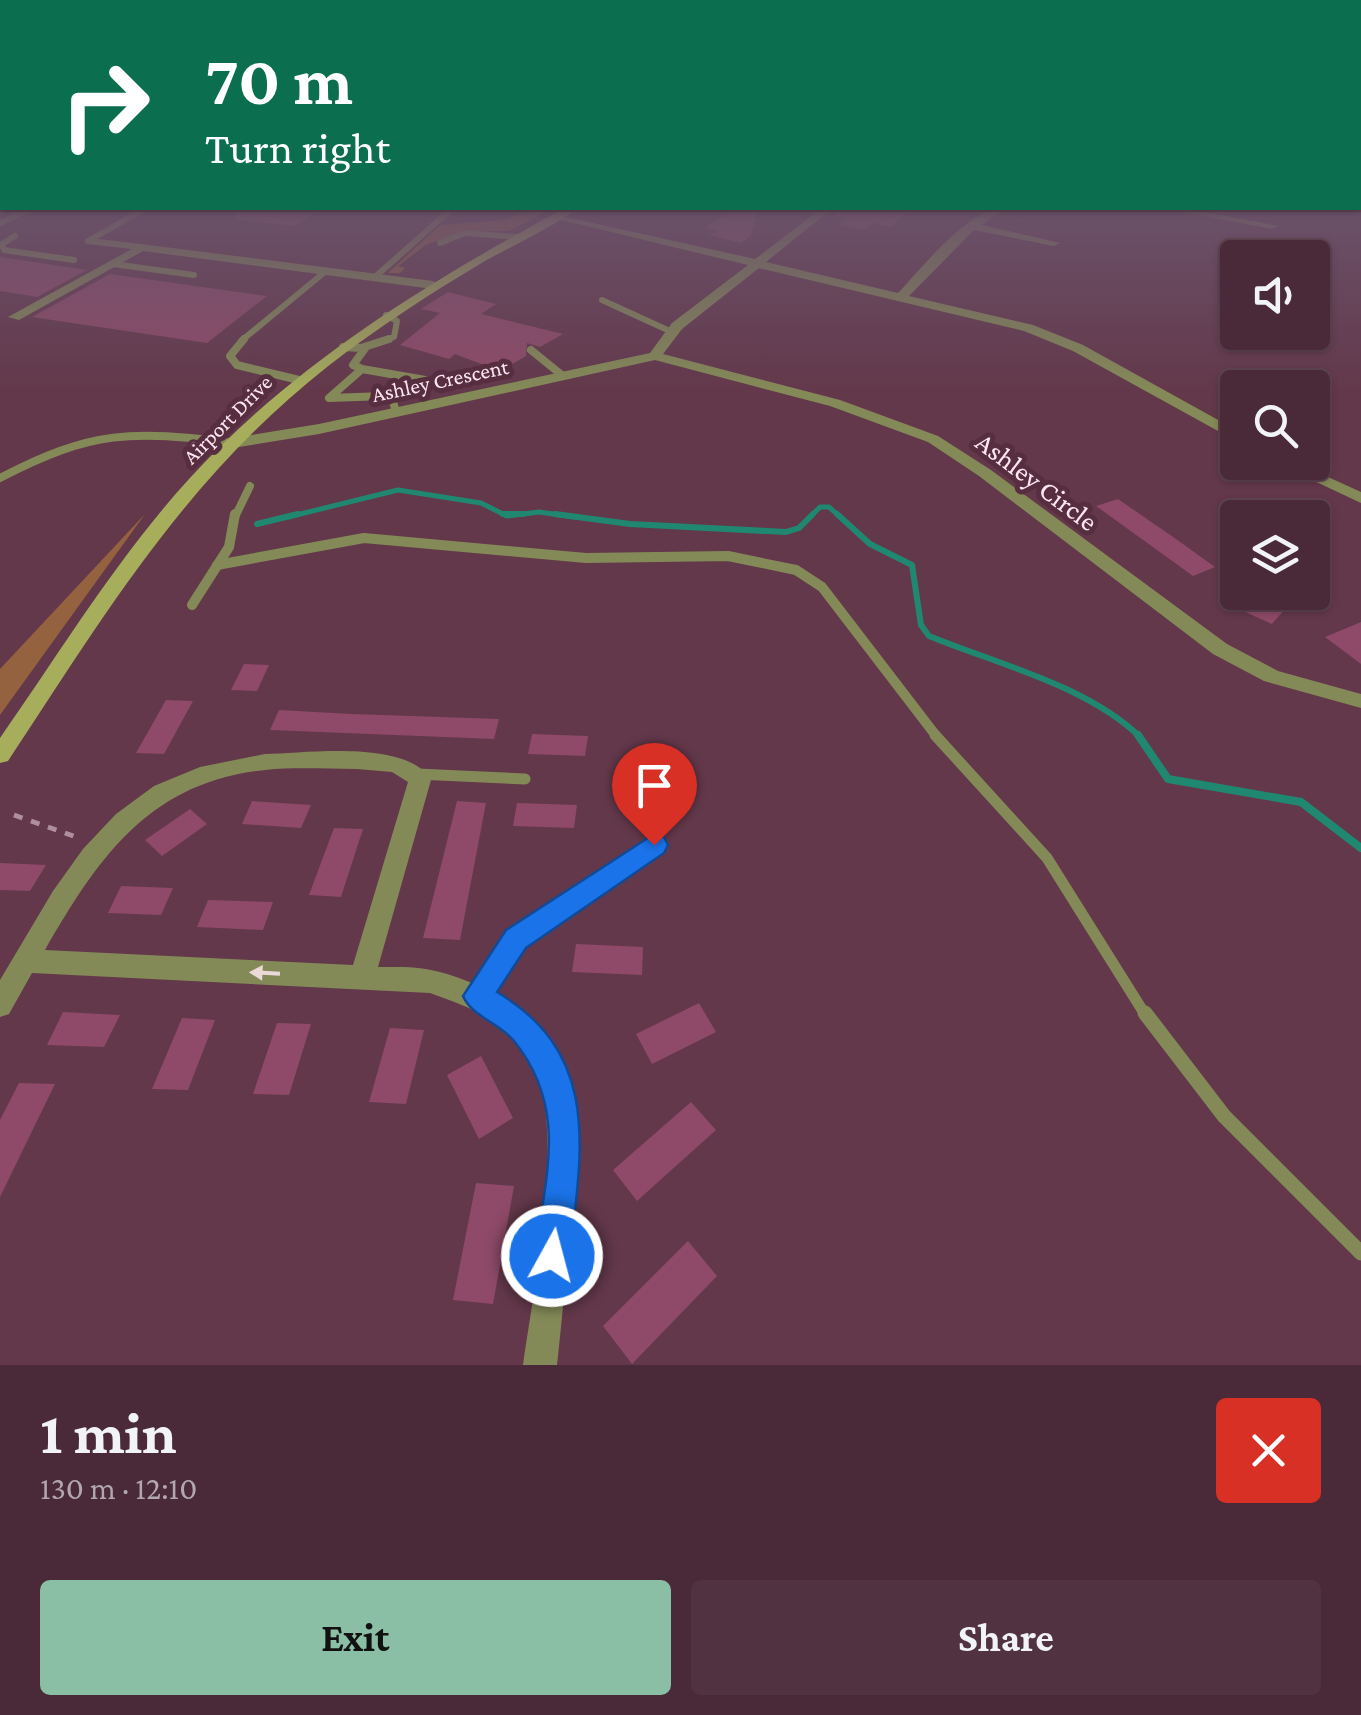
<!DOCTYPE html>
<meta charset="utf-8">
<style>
body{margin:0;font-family:"Crimson Pro",serif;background:#513240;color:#f1f3f6;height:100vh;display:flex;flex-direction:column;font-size:38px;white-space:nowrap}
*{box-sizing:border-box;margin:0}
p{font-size:32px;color:#b2a7ae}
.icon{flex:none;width:55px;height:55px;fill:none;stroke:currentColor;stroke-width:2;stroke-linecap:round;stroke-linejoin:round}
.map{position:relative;height:1365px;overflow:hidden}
.sheet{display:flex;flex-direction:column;background:#4a2a38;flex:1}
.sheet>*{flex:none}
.guide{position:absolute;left:0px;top:0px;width:1362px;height:210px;box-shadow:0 2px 8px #0004,0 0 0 2px #614653;background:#0b6e4f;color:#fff;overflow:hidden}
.controls{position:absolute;left:1220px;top:240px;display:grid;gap:20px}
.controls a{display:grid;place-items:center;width:110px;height:110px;border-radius:10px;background:#4a2a38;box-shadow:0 2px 8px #0004,0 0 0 2px #614653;font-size:50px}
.pin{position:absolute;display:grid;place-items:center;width:85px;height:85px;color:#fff;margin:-102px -42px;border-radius:50% 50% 50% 0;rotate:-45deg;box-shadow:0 0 10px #0007}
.pin .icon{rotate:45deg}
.me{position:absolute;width:110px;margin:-55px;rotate:7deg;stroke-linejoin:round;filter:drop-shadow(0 0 8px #0008)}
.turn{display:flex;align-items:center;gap:35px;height:210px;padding:0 40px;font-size:45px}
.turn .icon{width:130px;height:130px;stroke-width:2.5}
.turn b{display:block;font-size:70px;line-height:85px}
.round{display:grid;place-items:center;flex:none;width:105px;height:105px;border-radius:10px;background:#513240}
.headline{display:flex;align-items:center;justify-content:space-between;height:170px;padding:0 40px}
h1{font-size:60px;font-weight:700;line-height:75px}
.cta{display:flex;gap:20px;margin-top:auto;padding:20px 40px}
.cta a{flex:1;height:115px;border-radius:10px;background:#8abfa5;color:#111;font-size:40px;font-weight:700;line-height:115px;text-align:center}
.cta a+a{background:#513240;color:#f1f3f6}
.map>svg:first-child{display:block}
.green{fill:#956240}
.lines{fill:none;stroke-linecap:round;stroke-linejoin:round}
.stream-far2{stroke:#208871;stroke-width:5}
.stream-far1{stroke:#208871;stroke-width:6}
.stream{stroke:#208871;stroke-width:8}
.building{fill:#8e4a68}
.path{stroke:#b08f9c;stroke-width:5;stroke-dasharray:9 9;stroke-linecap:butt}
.lane-far4{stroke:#848a57;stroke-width:6}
.lane-far3{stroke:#848a57;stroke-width:8}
.lane-far2{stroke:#848a57;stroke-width:10}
.lane-far1{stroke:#848a57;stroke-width:11}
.lane{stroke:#848a57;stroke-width:15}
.street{fill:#848a57;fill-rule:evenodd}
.secondary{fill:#a6ae5b;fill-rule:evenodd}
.oneway{fill:#ebd9d8}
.route{fill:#1a73e8;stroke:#114b97;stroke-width:2.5}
.labels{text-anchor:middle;stroke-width:10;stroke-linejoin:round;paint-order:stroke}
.far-street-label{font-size:22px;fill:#fde7ef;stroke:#572e40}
.street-label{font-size:28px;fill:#fde7ef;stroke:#572e40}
</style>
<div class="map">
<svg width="1361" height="1365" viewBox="0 0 1361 1365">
<rect width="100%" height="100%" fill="#63384a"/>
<path class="green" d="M 537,208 L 553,208 L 509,231 L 471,231 L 427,244 L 398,266 L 405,268 L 400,273 L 388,273 L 440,225 L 503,220 Z
M 145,514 L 0,715 L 0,669 Z"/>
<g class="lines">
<path class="stream-far2" d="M 288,517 L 398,490 L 481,503 L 507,516 L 539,512 L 574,517
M 810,517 L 820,507 L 829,507 L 840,517"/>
<path class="stream-far1" d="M 503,514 L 523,514
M 555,514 L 630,524 L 786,532 L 799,528 L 813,514
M 837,514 L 870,544 L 912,565 L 921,625 L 929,636 C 997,664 1086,685 1140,737
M 257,524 L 298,514"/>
<path class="stream" d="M 1138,735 L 1168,779 L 1301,802 L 1361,848"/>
</g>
<path class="building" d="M 235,208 L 321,208 L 295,226 L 235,219 Z
M 735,208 L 756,213 L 751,235 L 741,243 L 709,235 L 716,231 L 705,228 Z
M 837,208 L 911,208 L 891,227 L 873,223 L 865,230 L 839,225 L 847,218 L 836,216 Z
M 0,257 L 87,270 L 37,297 L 0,291 Z
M 110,274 L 267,296 L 207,343 L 32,317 Z
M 448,292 L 496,304 L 481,314 L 563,334 L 540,347 L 527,343 L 526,356 L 500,371 L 455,354 L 449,359 L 400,345 L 440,313 L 421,309 Z
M 1118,499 L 1176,539 L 1215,567 L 1193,576 L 1096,506 Z
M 1238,588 L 1238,592 L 1249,592 L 1285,609 L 1272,624 L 1225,603 Z
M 1361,622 L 1361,664 L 1325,637 Z
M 244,664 L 269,665 L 257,691 L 231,690 Z
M 166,700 L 193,701 L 164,754 L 136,753 Z
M 279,710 L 352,714 L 499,719 L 494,739 L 270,730 Z
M 532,734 L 588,736 L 585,756 L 528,754 Z
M 252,801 L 311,805 L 301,828 L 242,824 Z
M 457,801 L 486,803 L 460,940 L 423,938 Z
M 517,803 L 577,805 L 574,828 L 513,826 Z
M 190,809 L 207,824 L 162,856 L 145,840 Z
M 334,828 L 363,829 L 341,897 L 309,895 Z
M 0,863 L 46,865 L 30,891 L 0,890 Z
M 121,886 L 173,888 L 161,915 L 108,913 Z
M 208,900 L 273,902 L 263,930 L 197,927 Z
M 576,944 L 643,947 L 642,975 L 572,972 Z
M 699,1003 L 716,1032 L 652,1064 L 636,1034 Z
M 63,1012 L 120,1015 L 104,1047 L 47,1045 Z
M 182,1018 L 215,1020 L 188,1090 L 152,1089 Z
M 277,1023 L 311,1024 L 289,1095 L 253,1094 Z
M 390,1028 L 424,1030 L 406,1104 L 369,1102 Z
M 481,1056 L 513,1118 L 479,1139 L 447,1075 Z
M 19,1083 L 55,1084 L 0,1197 L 0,1120 Z
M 691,1102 L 716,1130 L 637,1201 L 613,1170 Z
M 476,1183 L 514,1186 L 493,1304 L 453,1300 Z
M 688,1241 L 717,1276 L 632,1364 L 603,1326 Z"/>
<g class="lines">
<path class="path" d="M 14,815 L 79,838"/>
<path class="lane-far4" d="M 470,208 L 486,209
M 0,223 L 31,208
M 15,236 L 2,244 L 4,250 L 74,260
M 88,241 L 146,208
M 89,241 L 141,247
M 440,243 L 465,233 L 518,237
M 113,264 L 194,275
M 375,277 L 447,213 L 446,208
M 602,300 L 672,332
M 241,341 L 326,271
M 382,341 L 394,337 L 397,321 L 386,315"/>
<path class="lane-far3" d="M 244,339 L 230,356 L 237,365 L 299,380
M 343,347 L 361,348 L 389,339
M 366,347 L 353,365 L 362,369 L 329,398 L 385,396 L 392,398 L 396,412
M 531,350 L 563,376
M 362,369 L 431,381 L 392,398
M 0,478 C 92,430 132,430 233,443
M 235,517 L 250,486"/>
<path class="lane-far2" d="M 217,565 L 364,538 L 586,558 L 728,556 L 796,570 L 822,587 L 937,737
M 192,605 L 229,547 L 235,514"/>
<path class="lane-far1" d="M 935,735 L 1047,858 L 1146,1016
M 417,774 L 525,779
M 478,996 L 516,939 L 654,845"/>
<path class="lane" d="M 1145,1013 L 1224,1116 L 1361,1253"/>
<path class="street" d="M 822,208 L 833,208 L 766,262 L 898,293 C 922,268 968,208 1005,208 L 982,225 L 1060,243 L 1054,246 L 974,230 L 909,296 L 1033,325 L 1083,345 L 1238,431 L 1238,442 L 1073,351 L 1024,331 L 759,268 L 682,329 L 663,354 L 840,400 L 938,436 L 991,470 L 1227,644 L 1278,671 L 1361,694 L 1361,708 L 1264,681 L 1213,654 L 979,476 L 928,442 L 830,406 L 655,360 L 319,434 L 233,448 L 225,443 L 233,438 L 319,424 L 650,353 L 672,323 L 748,265 L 553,218 L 553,214 L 755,259 Z
M 1163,208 L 1184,208 L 1278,226 L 1272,229 Z
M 141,244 L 433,281 L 439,285 L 433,289 L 143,251 L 19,320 L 8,317 Z
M 1274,462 L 1295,462 L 1361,492 L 1361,503 Z
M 265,754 C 307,753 407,739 431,780 L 378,967 C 395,967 414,966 431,970 C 452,974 476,984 495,994 C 589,1046 581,1135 571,1229 C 566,1274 562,1320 557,1365 L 523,1365 C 533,1289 573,1105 523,1046 C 499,1018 464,1005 430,993 L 32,973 L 9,1014 L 0,1017 L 0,980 L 53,891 L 83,849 L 116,814 L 154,786 L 200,767 ZM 357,769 L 392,772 L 408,782 L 353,965 L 45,950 C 98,858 149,782 265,770 C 295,767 326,769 357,769 Z"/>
<path class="secondary" d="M 565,208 L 577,208 C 551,229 515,244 485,261 C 431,293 377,328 327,367 C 186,478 105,614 8,761 L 0,763 L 0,738 C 61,651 117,558 189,479 C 295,363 428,282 565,208 Z"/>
</g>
<defs><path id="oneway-solid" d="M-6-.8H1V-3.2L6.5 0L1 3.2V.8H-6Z" transform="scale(2.5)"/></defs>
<use class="oneway" href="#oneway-solid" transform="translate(265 973) rotate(-177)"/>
<linearGradient id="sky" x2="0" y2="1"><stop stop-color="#361f29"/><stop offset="0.51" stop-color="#6b536b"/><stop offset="1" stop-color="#6b536b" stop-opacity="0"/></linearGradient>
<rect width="1361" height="392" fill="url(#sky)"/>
<path class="route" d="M 654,834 L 664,837 L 668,845 L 664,853 L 526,948 L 497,992 C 603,1055 581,1152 570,1256 L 565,1269 L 552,1274 L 540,1269 L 535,1256 C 545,1177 569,1109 514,1041 C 500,1023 472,1017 463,996 L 506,930 Z"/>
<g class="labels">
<g class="far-street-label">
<text transform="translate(440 380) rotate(-12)" y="8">Ashley Crescent</text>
<text transform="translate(227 419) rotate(-45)" y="8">Airport Drive</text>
</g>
<g class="street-label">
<text transform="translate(1037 481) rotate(37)" y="10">Ashley Circle</text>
</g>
</g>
</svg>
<div class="controls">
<a><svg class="icon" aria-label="sound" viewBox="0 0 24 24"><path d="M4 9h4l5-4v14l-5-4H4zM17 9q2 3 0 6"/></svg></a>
<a><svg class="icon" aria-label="search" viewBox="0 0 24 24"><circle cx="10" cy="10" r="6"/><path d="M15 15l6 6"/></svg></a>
<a><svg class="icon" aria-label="layers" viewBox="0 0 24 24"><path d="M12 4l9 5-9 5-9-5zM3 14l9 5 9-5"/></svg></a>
</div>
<div class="pin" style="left:654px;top:845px;background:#d93025"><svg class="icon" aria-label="arrive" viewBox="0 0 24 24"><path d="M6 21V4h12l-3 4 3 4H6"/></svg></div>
<svg class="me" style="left:552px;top:1256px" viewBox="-20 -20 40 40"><circle r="17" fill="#1a73e8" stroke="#fff" stroke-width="3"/><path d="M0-11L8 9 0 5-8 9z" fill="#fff"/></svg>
<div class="guide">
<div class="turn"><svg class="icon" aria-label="right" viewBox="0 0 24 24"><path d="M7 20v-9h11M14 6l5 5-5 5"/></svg><div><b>70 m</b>Turn right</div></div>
</div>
</div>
<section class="sheet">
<div class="headline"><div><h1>1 min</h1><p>130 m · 12:10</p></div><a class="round" style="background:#d93025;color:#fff"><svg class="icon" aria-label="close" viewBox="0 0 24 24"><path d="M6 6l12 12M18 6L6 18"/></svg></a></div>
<div class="cta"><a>Exit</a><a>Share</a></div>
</section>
